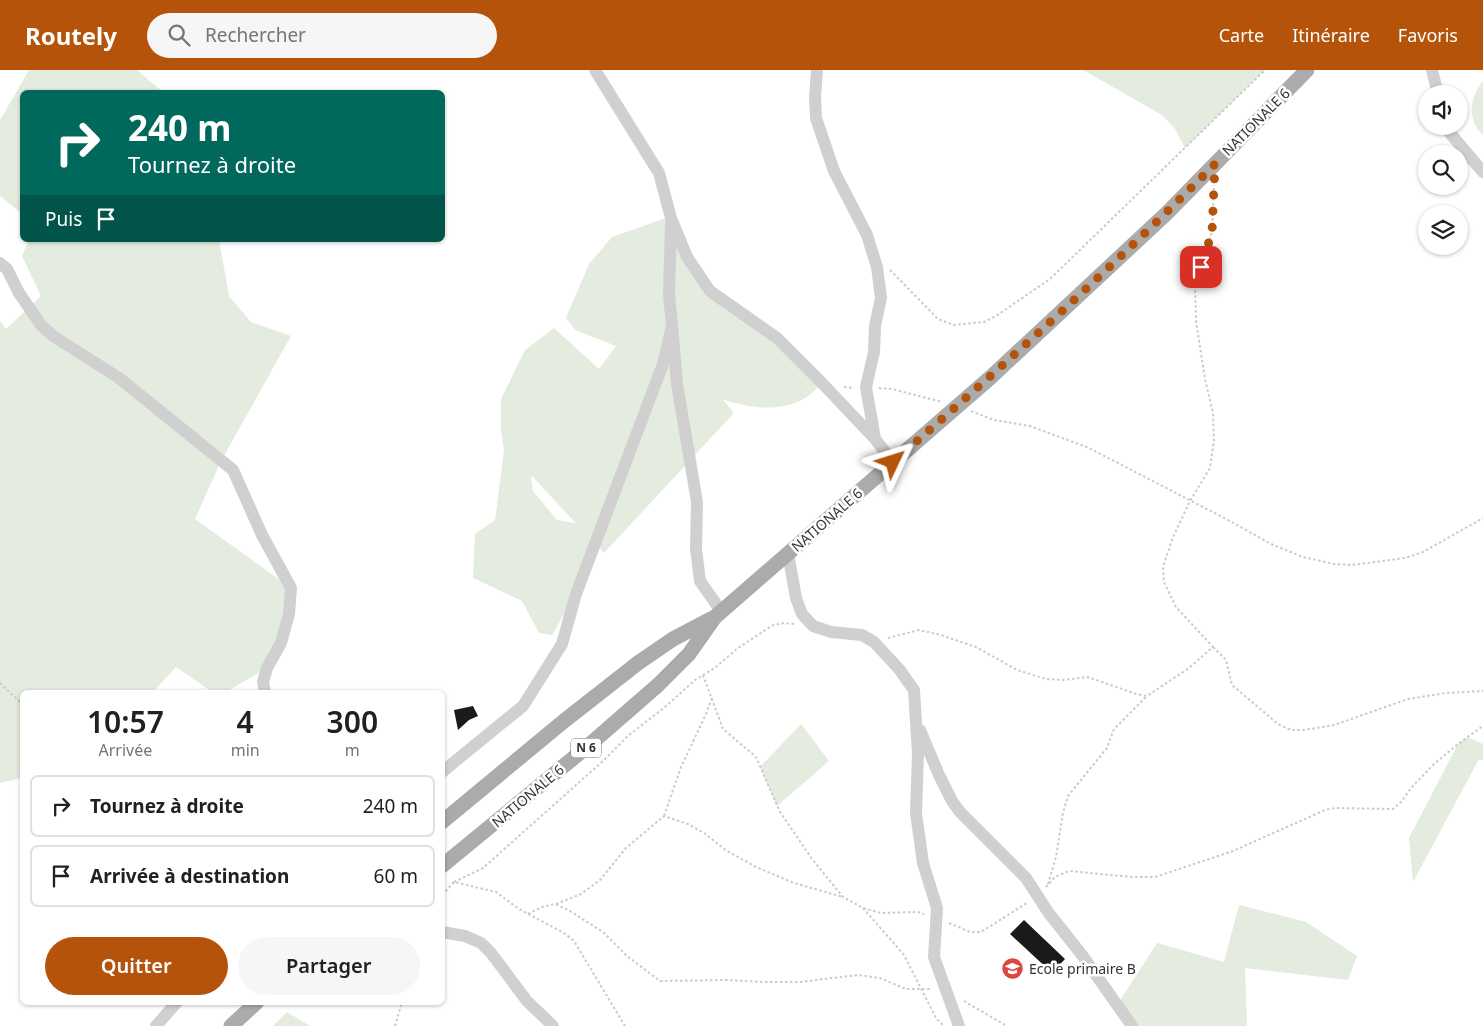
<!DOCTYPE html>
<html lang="fr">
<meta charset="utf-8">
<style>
body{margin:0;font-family:"Noto Sans",sans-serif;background:#f6f6f6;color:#202124;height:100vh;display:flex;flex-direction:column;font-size:19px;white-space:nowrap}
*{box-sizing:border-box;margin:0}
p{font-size:16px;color:#757577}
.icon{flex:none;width:28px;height:28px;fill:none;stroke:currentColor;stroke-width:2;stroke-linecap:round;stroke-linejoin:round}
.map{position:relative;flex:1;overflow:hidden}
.panel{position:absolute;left:20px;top:620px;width:425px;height:315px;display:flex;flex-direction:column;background:#fff;border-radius:8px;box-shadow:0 1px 4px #0004}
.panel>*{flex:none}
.hud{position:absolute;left:20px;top:20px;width:425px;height:152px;border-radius:8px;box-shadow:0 1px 4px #0004;background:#00695c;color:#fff;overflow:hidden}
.buttons{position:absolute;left:1418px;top:15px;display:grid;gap:10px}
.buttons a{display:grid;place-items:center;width:50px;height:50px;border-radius:50%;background:#fff;box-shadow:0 1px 4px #0004;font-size:25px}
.pin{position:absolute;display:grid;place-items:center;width:42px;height:42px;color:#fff;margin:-21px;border-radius:10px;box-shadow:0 2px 8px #0006}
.me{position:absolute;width:55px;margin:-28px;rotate:49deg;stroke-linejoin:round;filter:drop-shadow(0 0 4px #0008)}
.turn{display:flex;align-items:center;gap:18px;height:105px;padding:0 25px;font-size:22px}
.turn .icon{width:65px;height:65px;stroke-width:2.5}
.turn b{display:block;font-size:35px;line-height:42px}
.then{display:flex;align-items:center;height:48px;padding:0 25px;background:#0003;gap:10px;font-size:19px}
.eta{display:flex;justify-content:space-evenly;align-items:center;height:85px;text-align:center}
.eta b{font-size:30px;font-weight:600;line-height:35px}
.action{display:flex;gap:10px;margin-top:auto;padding:10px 25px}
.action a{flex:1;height:58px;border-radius:30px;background:#b45309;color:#fff;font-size:20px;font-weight:600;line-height:58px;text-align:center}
.action a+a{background:#f6f6f6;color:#202124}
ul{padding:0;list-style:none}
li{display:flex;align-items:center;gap:15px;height:62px;margin:0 10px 8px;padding:0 15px;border:2px solid #e0e0e0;border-radius:8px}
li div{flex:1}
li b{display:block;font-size:19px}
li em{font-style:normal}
header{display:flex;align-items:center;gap:30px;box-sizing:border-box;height:70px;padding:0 25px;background:#b45309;color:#fff}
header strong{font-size:24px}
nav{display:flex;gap:28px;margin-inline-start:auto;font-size:18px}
.search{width:350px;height:45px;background:#f6f6f6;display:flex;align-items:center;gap:12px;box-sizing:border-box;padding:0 18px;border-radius:28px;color:#757577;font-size:19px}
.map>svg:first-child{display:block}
.green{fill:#e4ebdf;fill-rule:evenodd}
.building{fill:#1a1a1a}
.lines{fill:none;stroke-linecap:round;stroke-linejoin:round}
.path{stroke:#cacaca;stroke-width:2;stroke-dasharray:2.5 2.5;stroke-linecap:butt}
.minor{stroke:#d0d0d0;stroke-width:12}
.major{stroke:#ababab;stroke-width:15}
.route{stroke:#b45309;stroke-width:9;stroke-dasharray:0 16.2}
.labels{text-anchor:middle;stroke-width:5;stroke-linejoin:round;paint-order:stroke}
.shield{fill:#fff;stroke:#707070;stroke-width:1}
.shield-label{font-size:12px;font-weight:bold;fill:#333}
.street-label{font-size:14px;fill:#333;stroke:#fff}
.poi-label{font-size:14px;fill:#333;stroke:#fff;text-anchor:start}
</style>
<header>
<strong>Routely</strong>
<div class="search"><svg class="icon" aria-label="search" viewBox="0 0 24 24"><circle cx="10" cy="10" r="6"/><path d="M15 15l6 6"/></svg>Rechercher</div>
<nav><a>Carte</a><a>Itinéraire</a><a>Favoris</a></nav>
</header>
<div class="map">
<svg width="1483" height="956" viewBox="0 0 1483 956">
<rect width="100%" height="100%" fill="#fff"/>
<path class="green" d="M 29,0 L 137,0 L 163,22 L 22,22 L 22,144 L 0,126 L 0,50 Z
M 1083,0 L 1265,0 L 1185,78 L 1175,59 L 1162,45 Z
M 1483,11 L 1483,65 C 1467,50 1469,27 1483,11 Z
M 666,148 L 710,221 L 822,313 C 817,318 811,325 805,328 C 780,343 748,338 722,329 L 734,343 L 604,483 L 592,470 L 576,524 L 552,565 L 539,563 L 522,531 L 473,508 L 475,464 L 495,450 L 504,380 L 501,360 L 501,329 L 525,280 L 554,258 L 599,299 L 616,276 L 575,260 L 566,248 L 589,194 L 612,167 ZM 531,406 L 532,406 L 581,459 L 575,453 L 557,450 L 533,421 Z
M 29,170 L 219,170 L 229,226 L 251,252 L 291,266 L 221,391 L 195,449 L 291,518 L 289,544 L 267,598 L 226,622 L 212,622 L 176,597 L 153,622 L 22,622 L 22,708 L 0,713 L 0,251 L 6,259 L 41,226 L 22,186 Z
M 801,654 L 829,691 L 777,736 L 760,697 Z
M 1467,667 L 1483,674 L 1483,690 L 1479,689 L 1413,812 L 1409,768 L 1458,674 Z
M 1239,835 L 1306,852 L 1357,886 L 1348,910 L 1245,898 L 1247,956 L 1132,956 L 1117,935 L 1157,873 L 1224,892 Z
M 287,942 L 310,956 L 273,956 Z"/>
<path class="building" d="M 473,636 L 478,646 L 469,650 L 458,660 L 454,640 Z
M 1024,850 L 1065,889 L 1052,903 L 1010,864 Z"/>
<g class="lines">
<path class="path" d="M 890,200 L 938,249 L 954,255 L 984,252 L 996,246 L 1050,209 L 1265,0
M 844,317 L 854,318
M 879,318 L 892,319 L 942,332
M 971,341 L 994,350 L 1030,356 L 1089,378 L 1230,451 L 1271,474 L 1303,487 L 1334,494 L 1352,495 L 1405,488 L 1423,482 L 1483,448
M 888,568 L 919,560 L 941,565 L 976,577 L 1017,600 L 1046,609 L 1063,610 L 1088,607 L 1136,624 L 1147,626 L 1189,598 L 1213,577 L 1176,537 L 1164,512 L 1163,497 L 1173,467 L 1190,431 L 1210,398 L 1214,371 L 1213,343 L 1205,309 L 1196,251 L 1195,214 L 1212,162 L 1214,115
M 1213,577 L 1226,590 L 1232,615 L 1278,654 L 1291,660 L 1304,660 L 1334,655 L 1408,629 L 1446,623 L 1483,621
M 703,605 L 723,659 L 756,687 L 780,742 L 812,789 L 843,827 L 863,838 L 881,843 L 918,842 L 924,844
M 0,613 L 22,634
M 664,746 L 681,697 L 706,644 L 712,628
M 454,812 L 483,798 L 603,691 L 629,665 L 665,637 L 695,610 L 716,597 L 738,578 L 773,555 L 784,553 L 794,554
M 1048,814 L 1056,787 L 1063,743 L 1068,726 L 1107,678 L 1114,659 L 1147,626
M 1046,817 L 1055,807 L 1069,801 L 1132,807 L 1155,807 L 1233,781 L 1325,740 L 1335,738 L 1393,739 L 1402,731 L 1411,718 L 1434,694 L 1458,674 L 1483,656
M 442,825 L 454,812 L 496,822 L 519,839 L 564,863 L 574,871 L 625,956
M 556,834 L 581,824 L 600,810 L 626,778 L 664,746 L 688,754 L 704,763 L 727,781 L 756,797 L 794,813 L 843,827
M 863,838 L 904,885 L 936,948 L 944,956
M 528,844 L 542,837 L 555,834 L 570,841 L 603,862 L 627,886 L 660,911 L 727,910 L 764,912 L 799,912 L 858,905 L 880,908 L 906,919 L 932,919
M 949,853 L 970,862 L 981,862 L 1027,833
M 964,931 L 1007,956
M 395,956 L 402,932"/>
<path class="minor" d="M 595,0 L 659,103 L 671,148 L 687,187 L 710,221 L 777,268 L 822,313 L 875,369 L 893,392
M 817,0 L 815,27 L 816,48 L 834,101 L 867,165 L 877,197 L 881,228 L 875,256 L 874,282 L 866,317 L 875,369
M 1432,0 L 1438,24
M 1444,56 L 1483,102
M 671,153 L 669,224 L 672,256 L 677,314 L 697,432 L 696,479 L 700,511 L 721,541
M 0,193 L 7,199 L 19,223 L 41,255 L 53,266 L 119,308 L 233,400 L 262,465 L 291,518 L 289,544 L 281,573 L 267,598 L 263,612 L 265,622
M 788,483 L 796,528 L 802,544 L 813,556 L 831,562 L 862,565 L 874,572 L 899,599 L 914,620 L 918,684 L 916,743 L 923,793 L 937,838 L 934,887 L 959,956
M 920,660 L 939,705 L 952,731 L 960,742 L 1026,808 L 1048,842 L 1082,885 L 1132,956
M 442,702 L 523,636 L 562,574 L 576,524 L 663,294 L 672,256
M 442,862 L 465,866 L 481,873 L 491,883 L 527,931 L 553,956
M 156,956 L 177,932"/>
<path class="major" d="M 442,752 L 564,651 L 638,593 L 673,569 L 711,549
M 442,796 L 588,676 L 658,615 L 689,584 L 715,547 L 991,307 L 1167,143 L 1307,0
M 231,956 L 257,932"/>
</g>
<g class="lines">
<path class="route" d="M 893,392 C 1003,296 1112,198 1215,94 L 1212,162 L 1201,197"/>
</g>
<defs>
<symbol id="school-disc" viewBox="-11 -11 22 22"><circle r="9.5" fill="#dd4742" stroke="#fff"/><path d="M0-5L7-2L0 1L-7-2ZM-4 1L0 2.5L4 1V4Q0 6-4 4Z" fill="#fff"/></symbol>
</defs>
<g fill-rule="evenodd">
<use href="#school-disc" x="1000" y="886" width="25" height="25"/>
</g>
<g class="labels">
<rect class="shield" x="571" y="668.5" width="30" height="19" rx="4"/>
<g class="shield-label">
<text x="586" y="682">N 6</text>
</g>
<g class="street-label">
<text transform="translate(1256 52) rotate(-45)" y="5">NATIONALE 6</text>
<text transform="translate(827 450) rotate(-41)" y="5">NATIONALE 6</text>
<text transform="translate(528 726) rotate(-40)" y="5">NATIONALE 6</text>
</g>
<g class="poi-label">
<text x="1029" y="904">Ecole primaire B</text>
</g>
</g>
</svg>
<div class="buttons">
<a><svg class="icon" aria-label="sound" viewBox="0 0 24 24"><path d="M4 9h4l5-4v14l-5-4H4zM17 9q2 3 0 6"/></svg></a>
<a><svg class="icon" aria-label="search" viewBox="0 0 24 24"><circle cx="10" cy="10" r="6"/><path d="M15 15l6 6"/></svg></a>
<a><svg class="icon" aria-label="layers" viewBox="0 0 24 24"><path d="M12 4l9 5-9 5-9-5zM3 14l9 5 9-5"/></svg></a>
</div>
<div class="pin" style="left:1201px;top:197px;background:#d93025"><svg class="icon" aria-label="arrive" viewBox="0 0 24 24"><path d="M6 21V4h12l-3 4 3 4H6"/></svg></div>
<svg class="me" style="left:893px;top:392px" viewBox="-20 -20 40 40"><path d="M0-17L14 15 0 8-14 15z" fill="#b45309" stroke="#fff" stroke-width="4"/></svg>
<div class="hud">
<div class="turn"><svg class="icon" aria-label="right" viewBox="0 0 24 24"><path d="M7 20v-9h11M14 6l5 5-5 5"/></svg><div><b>240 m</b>Tournez à droite</div></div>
<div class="then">Puis<svg class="icon" aria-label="arrive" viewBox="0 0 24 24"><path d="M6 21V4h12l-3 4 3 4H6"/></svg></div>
</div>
<section class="panel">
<div class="eta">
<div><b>10:57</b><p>Arrivée</p></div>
<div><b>4</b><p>min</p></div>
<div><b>300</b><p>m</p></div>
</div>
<ul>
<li><svg class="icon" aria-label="right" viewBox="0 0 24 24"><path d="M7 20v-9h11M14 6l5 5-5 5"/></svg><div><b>Tournez à droite</b></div><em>240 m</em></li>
<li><svg class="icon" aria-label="arrive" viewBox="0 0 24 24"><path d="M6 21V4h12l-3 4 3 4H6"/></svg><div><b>Arrivée à destination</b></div><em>60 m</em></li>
</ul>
<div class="action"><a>Quitter</a><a>Partager</a></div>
</section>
</div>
